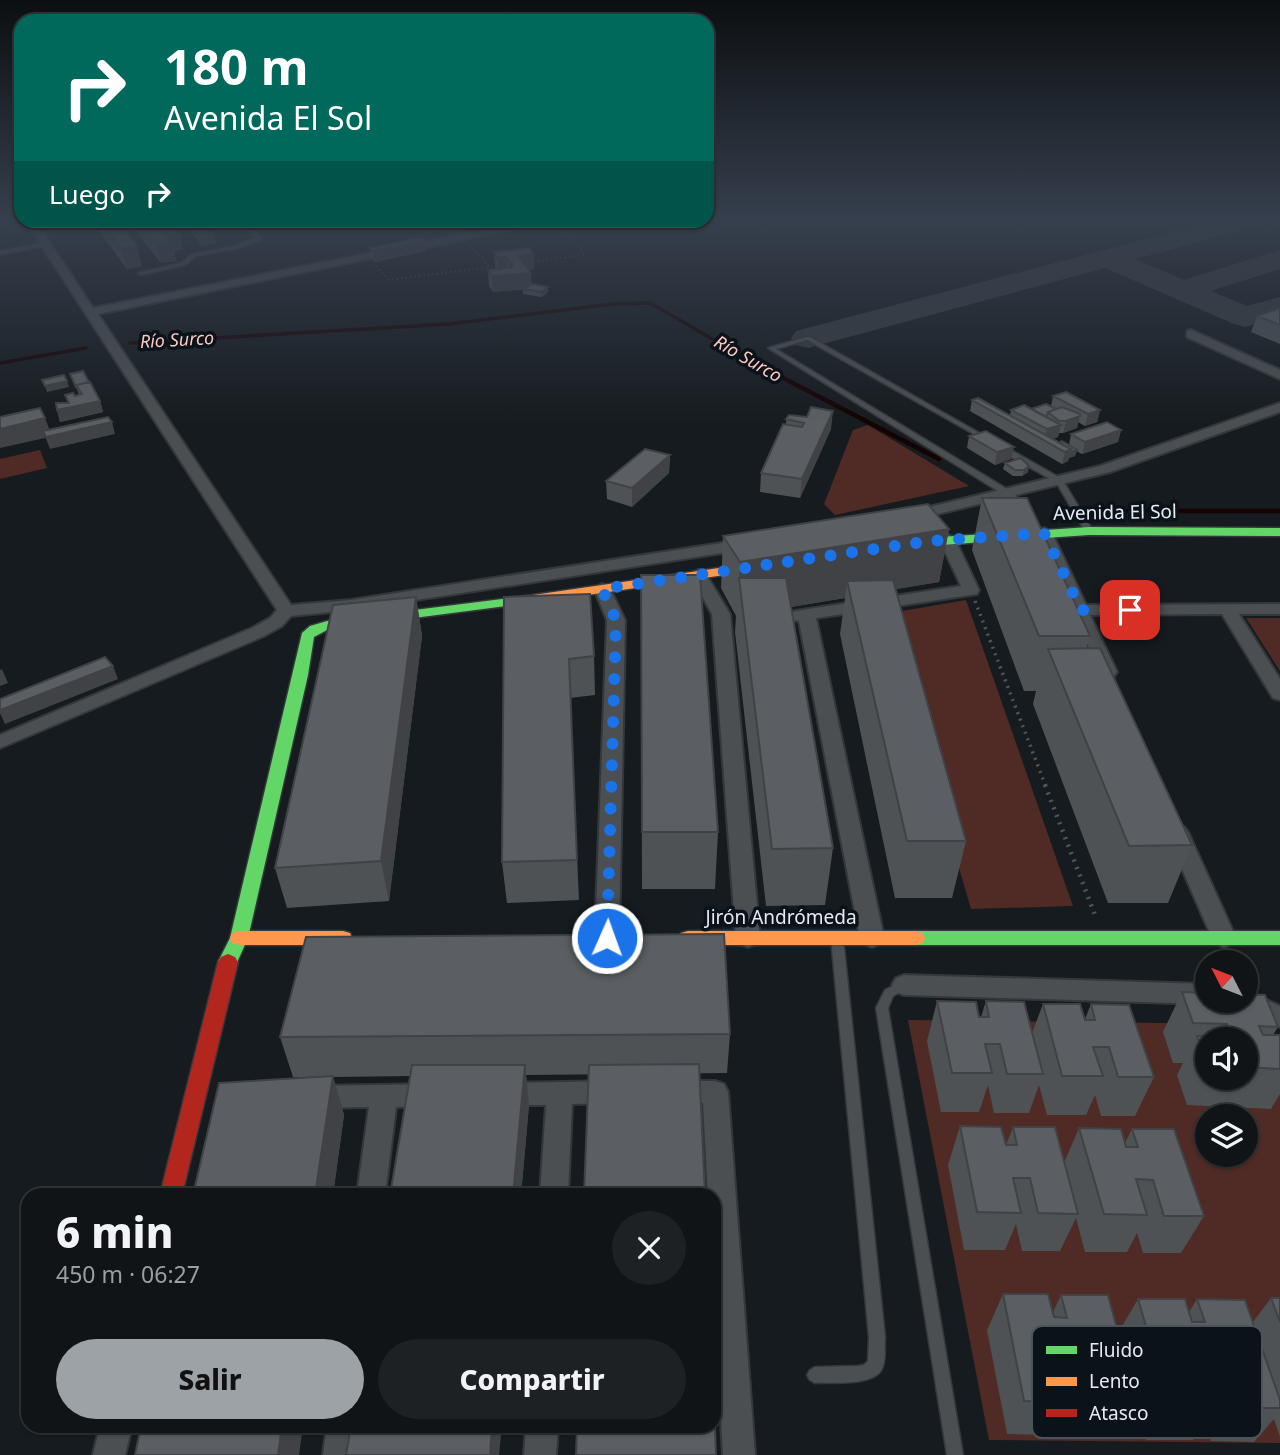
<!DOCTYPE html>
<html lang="es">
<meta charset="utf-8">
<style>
body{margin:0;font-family:"Noto Sans",sans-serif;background:#1e2124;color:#f1f3f6;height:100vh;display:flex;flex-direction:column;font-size:26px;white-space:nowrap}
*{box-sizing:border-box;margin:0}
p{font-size:23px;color:#9c9ea1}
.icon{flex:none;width:38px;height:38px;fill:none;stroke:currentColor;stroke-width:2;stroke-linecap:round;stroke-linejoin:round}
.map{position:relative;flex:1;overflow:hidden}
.details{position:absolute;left:21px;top:1188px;width:700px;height:245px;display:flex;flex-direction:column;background:#101417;border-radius:21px;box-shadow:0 2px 5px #0004,0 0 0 2px #303336}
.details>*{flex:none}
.guide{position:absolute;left:14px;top:14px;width:700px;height:214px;border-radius:21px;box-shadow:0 2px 5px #0004,0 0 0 2px #303336;background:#00695c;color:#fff;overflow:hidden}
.needle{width:46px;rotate:312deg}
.controls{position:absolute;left:1195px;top:950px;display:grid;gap:14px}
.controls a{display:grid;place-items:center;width:63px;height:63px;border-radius:50%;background:#101417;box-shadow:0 2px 5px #0004,0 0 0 2px #303336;font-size:35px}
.pin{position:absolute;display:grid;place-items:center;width:60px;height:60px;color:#fff;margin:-30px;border-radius:14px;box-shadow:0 4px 10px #0006}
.me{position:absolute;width:77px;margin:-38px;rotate:2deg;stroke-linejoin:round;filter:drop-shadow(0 0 5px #0008)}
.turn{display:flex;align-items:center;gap:24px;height:147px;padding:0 35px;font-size:32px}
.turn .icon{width:91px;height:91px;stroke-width:2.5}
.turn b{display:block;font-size:49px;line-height:60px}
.then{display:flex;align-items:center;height:66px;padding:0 35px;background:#0003;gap:14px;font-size:26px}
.round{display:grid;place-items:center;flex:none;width:74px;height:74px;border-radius:37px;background:#1e2124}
.headline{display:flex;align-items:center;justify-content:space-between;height:119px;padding:0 35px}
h1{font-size:42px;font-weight:800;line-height:52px}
.button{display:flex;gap:14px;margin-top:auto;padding:14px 35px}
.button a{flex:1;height:80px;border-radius:42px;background:#9da2a7;color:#111;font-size:28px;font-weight:800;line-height:80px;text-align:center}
.button a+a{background:#1e2124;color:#f1f3f6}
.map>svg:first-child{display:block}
.green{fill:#502a24;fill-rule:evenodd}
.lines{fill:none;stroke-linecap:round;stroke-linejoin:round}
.stream-far1{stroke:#150203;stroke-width:3.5}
.stream{stroke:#150203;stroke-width:4.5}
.taxiway{fill:#363a3e;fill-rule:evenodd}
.lane-casing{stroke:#34373b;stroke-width:3}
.street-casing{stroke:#34373b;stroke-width:4}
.fast-casing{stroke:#34373b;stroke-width:3}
.slow-casing{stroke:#34373b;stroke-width:3}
.jam-casing{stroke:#34373b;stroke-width:3}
.path-far2{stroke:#525659;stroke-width:2;stroke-dasharray:1 3.5;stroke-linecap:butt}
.path-far1{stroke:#525659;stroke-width:3.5;stroke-dasharray:2 5;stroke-linecap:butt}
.path{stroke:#525659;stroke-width:4.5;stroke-dasharray:2 6;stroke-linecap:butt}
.lane{fill:#4b4f51;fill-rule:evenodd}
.street{fill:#4b4f51;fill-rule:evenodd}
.fast{fill:#63d668;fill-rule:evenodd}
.slow{fill:#ff974d;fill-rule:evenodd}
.jam{fill:#b3261e;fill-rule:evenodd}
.wall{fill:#4e5255;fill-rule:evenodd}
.shaded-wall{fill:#404245}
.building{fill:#5b5f63;stroke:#404245;stroke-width:2}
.route{stroke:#1a73e8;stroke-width:12;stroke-dasharray:0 21.6}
.labels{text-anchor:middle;stroke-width:7;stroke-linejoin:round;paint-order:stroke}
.far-water-label{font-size:18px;font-style:italic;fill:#ffc9bf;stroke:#0a1319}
.street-label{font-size:19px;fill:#e5ebf0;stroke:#0a1319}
.key{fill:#0a1319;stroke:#4c545a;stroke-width:2}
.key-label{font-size:19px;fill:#e5ebf0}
</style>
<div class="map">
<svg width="1280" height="1455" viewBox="0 0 1280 1455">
<rect width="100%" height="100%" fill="#161b1f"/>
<path class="green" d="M 868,425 L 969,486 L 835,515 L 824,504 L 853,430 Z
M 40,450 L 47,468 L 0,479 L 0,459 Z
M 966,600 L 1073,906 L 971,909 L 885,614 Z
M 1246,618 L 1280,618 L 1280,671 Z
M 908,1020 L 1243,1024 L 1280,1069 L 1280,1443 L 989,1440 ZM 1208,1040 L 1246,1040 L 1246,1078 L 1208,1078 ZM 1208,1116 L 1246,1116 L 1246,1155 L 1208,1155 Z"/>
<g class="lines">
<path class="stream-far1" d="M 130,343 L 449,324 L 613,304 L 650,303 L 763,368
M 0,363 L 86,348"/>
<path class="stream" d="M 760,366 L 939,459
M 1100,511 L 1280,511"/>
<path class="taxiway" d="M 1218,220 L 1263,220 L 1259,226 L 1135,259 L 1184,280 L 1280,250 L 1280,269 L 1211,291 L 1247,306 L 1280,297 L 1280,317 L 1245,327 L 1234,324 L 1105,268 L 808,348 L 796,345 L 791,338 L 796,331 Z"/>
<defs>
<path id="lane" d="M 239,220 L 244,220 L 261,238 L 261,240 L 236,249 L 196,256 L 185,265 L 141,275 L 138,273 L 181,263 L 192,254 L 235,246 L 256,238 Z
M 46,242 L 48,243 L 48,245 L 0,255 L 0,251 Z
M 806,337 L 810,337 L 990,439 L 990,441 L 986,441 L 807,340 L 776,349 L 1012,492 L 1024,504 L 1024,508 L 1018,508 L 1006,496 L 768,348 Z
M 998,446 L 1004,446 L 1062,479 L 1093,531 L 1092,533 L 1086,533 L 1056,482 L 998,450 Z
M 837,933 L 841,935 L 843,938 L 885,1337 C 884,1346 886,1357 883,1366 C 878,1387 832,1382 815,1383 L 810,1380 L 807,1375 L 810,1370 L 815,1367 L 858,1366 L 864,1365 L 868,1361 L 869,1337 L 831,938 L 833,935 Z
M 904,980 L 908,982 L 910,985 L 908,988 L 893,996 L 888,1008 L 963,1455 L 947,1455 L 876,1008 L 885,990 Z"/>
<path id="street" d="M 25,220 L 35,220 L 93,308 L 537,220 L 555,221 L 98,314 L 291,605 L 351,600 L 748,539 L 756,544 L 748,549 L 351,610 L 291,616 L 282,626 L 264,636 L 0,748 L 0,735 L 252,628 L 270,618 L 277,610 Z
M 1191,330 L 1280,370 L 1280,379 L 1187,337 L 1187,331 Z
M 1280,403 L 1280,412 L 1110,472 L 909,521 L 901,516 L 904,513 L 1100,466 Z
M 1044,528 L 1052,533 L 1086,605 L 1280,604 L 1280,614 L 1239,614 L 1280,679 L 1280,700 L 1273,698 L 1222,614 L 1090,615 L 1117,672 L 1114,676 L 1102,676 L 1036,533 Z
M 947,534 L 955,539 L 979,590 L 977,594 L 816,618 L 884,938 L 880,944 L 872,947 L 864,944 L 860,938 L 799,621 L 789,620 L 786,616 L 795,611 L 961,586 L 939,539 Z
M 698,570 L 704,571 L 730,614 L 760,938 L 756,944 L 748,947 L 740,944 L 736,938 L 712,614 L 690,575 Z
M 602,584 L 610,589 L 625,620 L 619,938 L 615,944 L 607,947 L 599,944 L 595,938 L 607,620 L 594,589 Z
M 1177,824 L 1184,827 L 1188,832 L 1236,938 L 1232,944 L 1224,947 L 1216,944 L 1212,938 L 1166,832 L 1170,827 Z
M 904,975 L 1208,984 L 1208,1001 L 1216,1001 L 1208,1004 L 904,995 L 896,992 L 892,985 L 896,978 Z
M 1246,991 L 1280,1006 L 1280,1027 L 1237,1008 L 1234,1001 L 1246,1001 Z
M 614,1081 L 623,1084 L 627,1092 L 623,1100 L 614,1103 L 572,1104 L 568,1195 L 540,1195 L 546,1105 L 504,1105 L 495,1102 L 491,1094 L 495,1086 L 504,1083 Z
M 675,1081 L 715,1081 L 724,1084 L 728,1092 L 755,1455 L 723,1455 L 714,1301 L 714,1195 L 708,1195 L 703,1103 L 675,1103 L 666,1100 L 662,1092 L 666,1084 Z
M 432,1084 L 441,1087 L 445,1095 L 441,1103 L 432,1106 L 396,1107 L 385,1195 L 357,1195 L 369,1107 L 315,1108 L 306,1105 L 302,1097 L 306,1089 L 315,1086 Z
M 100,1426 L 132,1426 L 125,1455 L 93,1455 Z
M 327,1426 L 359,1426 L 355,1455 L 323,1455 Z
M 526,1426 L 558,1426 L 556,1455 L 524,1455 Z"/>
<path id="fast" d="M 1089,527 L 1280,528 L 1280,536 L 1089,535 L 911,547 L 904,543 L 911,539 Z
M 533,595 L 538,596 L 540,599 L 538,602 L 329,629 L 314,637 L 308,675 L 248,938 L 235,967 L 228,970 L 221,967 L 218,962 L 230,938 L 302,633 L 310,626 L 327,621 Z
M 916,931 L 1280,931 L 1280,945 L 916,945 L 909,943 L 907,938 L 909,933 Z"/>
<path id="slow" d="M 760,562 L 767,566 L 765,569 L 533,603 L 526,599 L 533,595 Z
M 239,931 L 343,931 L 350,933 L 352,938 L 350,943 L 343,945 L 239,945 L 232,943 L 230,938 L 232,933 Z
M 688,931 L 916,931 L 923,933 L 925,938 L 923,943 L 916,945 L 688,945 L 681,943 L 679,938 L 681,933 Z"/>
<path id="jam" d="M 228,954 L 235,957 L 238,962 L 182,1195 L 160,1195 L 218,962 L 221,957 Z"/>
</defs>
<use href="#lane" class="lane-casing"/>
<use href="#street" class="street-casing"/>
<use href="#fast" class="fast-casing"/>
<use href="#slow" class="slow-casing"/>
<use href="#jam" class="jam-casing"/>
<path class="path-far2" d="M 469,246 L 490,267
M 529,262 L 585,255 L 568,234 L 555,232
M 376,266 L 389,280 L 498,266"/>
<path class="path-far1" d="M 975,601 L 1046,787"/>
<path class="path" d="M 1045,785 L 1095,915"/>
<use href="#lane" class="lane"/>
<use href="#street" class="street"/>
<use href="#fast" class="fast"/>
<use href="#slow" class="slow"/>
<use href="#jam" class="jam"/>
</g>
<path class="wall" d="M 91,220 L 119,220 L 137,246 L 142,266 L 127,269 Z
M 127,220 L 167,220 L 180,234 L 183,249 L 174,251 L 176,261 L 161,263 Z
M 179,220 L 205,220 L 212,229 L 216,243 L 203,246 Z
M 297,220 L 320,220 L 321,225 L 305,228 Z
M 370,248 L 426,251 L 375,262 L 371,258 Z
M 494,252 L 534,254 L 534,269 L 528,270 L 531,284 L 548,292 L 542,297 L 523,294 L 523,289 L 493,292 L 489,286 L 488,270 L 496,269 L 495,267 Z
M 1280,308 L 1280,344 L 1251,332 L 1257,316 Z
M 70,374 L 100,401 L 103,412 L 60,422 L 57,410 L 68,403 L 65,395 L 75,396 L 79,394 Z
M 1053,396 L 1100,410 L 1097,422 L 1085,426 L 1078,422 L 1077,428 L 1063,433 L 1059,433 L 1058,437 L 1052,439 L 1059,443 L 1069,445 L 1071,434 L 1121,430 L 1118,442 L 1082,454 L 1076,451 L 1075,456 L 1069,458 L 1068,461 L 1062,464 L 970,411 L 972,400 L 1010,416 L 1011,410 L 1051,406 Z
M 807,417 L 831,429 L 800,498 L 760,492 L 761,473 L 786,424 L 786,419 Z
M 969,436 L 1011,459 L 995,465 L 967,448 Z
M 670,455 L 669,473 L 632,507 L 607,499 L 606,481 Z
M 1005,463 L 1028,472 L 1022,476 L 1013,476 L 1003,469 Z
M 982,498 L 1090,636 L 1086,649 L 1192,845 L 1168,903 L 1108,903 L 1033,704 L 1036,691 L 1024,691 L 972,550 Z
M 949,529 L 939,582 L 895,589 L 966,841 L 952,898 L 895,898 L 840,634 L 845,598 L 791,607 L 833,848 L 825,905 L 766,906 L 735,632 L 736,616 L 721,588 L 723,536 Z
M 641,575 L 718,832 L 715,889 L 642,889 Z
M 416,597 L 422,636 L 389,901 L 287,908 L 275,868 Z
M 504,597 L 594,656 L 595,695 L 570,698 L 579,900 L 507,903 L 502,862 Z
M 1182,992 L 1278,1027 L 1273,1035 L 1280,1035 L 1280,1094 L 1271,1109 L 1187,1105 L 1177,1075 L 1183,1063 L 1173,1063 L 1163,1032 ZM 1208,1040 L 1246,1040 L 1246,1078 L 1208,1078 Z
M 937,1001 L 981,1017 L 986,1001 L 1032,1033 L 1043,1004 L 1085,1019 L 1091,1004 L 1154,1077 L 1135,1116 L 1101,1116 L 1095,1095 L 1086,1115 L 1047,1115 L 1039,1085 L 1029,1113 L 994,1113 L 988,1085 L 979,1112 L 941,1112 L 927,1041 Z
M 730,1034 L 727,1073 L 526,1075 L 529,1105 L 521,1195 L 390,1195 L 410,1076 L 333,1077 L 344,1115 L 333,1195 L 193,1195 L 321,1077 L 293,1077 L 280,1037 Z
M 960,1126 L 1006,1145 L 1013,1127 L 1064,1163 L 1079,1128 L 1125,1143 L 1132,1129 L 1204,1216 L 1181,1253 L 1143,1253 L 1137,1233 L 1127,1252 L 1085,1252 L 1076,1218 L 1060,1251 L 1022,1251 L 1016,1224 L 1005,1250 L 964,1250 L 948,1165 Z
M 1003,1294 L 1053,1312 L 1061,1295 L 1118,1333 L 1138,1299 L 1189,1312 L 1197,1299 L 1253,1322 L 1271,1298 L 1280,1298 L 1280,1437 L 1274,1419 L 1254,1442 L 1211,1441 L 1206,1424 L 1193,1440 L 1146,1440 L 1136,1404 L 1114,1436 L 1072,1436 L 1067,1413 L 1054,1435 L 1007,1434 L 987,1330 Z"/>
<path class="shaded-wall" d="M 303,220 L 320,220 L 321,225 L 305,228 Z
M 212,229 L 216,243 L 203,246 L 199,231 Z
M 180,234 L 183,249 L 174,251 L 176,261 L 161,263 L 156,243 L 165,237 Z
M 425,241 L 426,251 L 375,262 L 373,251 Z
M 137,246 L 142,266 L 127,269 L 121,249 Z
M 534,254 L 534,269 L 520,271 L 519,256 Z
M 506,257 L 507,273 L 499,274 L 498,258 Z
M 531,273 L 532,289 L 493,292 L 492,276 Z
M 548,287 L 548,292 L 542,297 L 541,292 Z
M 67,381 L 69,387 L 47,392 L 45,386 Z
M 100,401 L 103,412 L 60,422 L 57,410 Z
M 1100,410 L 1097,422 L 1085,426 L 1088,414 Z
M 833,411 L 831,429 L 800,498 L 802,479 Z
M 1080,416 L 1077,428 L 1063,433 L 1066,421 Z
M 45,418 L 52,436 L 112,422 L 115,434 L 50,449 L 43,431 L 45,438 L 0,448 L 0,429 Z
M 1061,425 L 1058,437 L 1044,441 L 1047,429 Z
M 1121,430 L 1118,442 L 1082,454 L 1085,442 Z
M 1014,447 L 1011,459 L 995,465 L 997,452 Z
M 1071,449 L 1077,450 L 1075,456 L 1069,458 L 1068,461 L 1062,464 L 1065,452 Z
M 670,455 L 669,473 L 632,507 L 632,488 Z
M 1029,466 L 1028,472 L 1022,476 L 1024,470 Z
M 949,529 L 939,582 L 851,597 L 847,581 L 845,598 L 743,615 L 739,578 L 740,562 Z
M 416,597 L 422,636 L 389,901 L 381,861 Z
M 113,666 L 118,679 L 5,724 L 0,713 L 0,710 Z
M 2,669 L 8,683 L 0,686 L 0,670 Z
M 525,1065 L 529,1105 L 521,1195 L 513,1195 Z
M 333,1076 L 344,1115 L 333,1195 L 315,1195 Z
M 282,1426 L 303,1426 L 299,1455 L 278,1455 Z
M 492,1426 L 502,1426 L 499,1455 L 490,1455 Z"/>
<path class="building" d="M 100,220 L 119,220 L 137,246 L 121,249 Z
M 138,220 L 154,220 L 171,241 L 156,243 Z
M 154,220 L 167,220 L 180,234 L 168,237 Z
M 189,220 L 205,220 L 212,229 L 199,231 Z
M 421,238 L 425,241 L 373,251 L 370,248 Z
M 529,248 L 534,254 L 519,256 L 531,273 L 492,276 L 488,270 L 513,267 L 506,257 L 498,258 L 494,252 Z
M 532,284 L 548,287 L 541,292 L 523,289 Z
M 1280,308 L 1280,325 L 1257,316 Z
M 83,371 L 89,382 L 76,385 L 77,387 L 76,387 L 70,374 Z
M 64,375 L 67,381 L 45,386 L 42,380 Z
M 90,382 L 100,401 L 57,410 L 56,403 L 69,403 L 65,395 L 73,393 L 75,396 L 82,394 L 76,385 Z
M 1066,392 L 1100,410 L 1088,414 L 1053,396 Z
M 978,398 L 1071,449 L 1065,452 L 972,400 Z
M 1046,404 L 1056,409 L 1048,412 L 1047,415 L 1045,416 L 1031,409 Z
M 1024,405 L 1061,425 L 1047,429 L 1011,410 Z
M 811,407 L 833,411 L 802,479 L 761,473 L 783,424 L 802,427 L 804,423 L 786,419 L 789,415 L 807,417 Z
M 1062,407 L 1080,414 L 1080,416 L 1066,421 L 1059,421 L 1048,412 Z
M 40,408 L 45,418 L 0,429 L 0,417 Z
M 108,417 L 112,422 L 46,437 L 43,431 Z
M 1107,422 L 1121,430 L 1085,442 L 1071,434 Z
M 986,431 L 1014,447 L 997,452 L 969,436 Z
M 1062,441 L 1077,450 L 1070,452 L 1071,449 L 1059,443 Z
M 645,449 L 670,455 L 632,488 L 606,481 Z
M 1021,458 L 1029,466 L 1024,470 L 1015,470 L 1005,463 Z
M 982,498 L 1027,498 L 1090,636 L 1039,636 Z
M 928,504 L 949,529 L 740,562 L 723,536 Z
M 641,575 L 700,575 L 718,832 L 642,832 Z
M 739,578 L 786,578 L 833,848 L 772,849 Z
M 893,580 L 966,841 L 907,841 L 847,581 Z
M 590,594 L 594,656 L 569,659 L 577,860 L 502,862 L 504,597 Z
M 416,597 L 381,861 L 275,868 L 333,605 Z
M 1100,648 L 1192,845 L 1129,846 L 1048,649 Z
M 105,657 L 113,666 L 0,710 L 0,699 Z
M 724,934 L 730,1034 L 280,1037 L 306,937 Z
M 1182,992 L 1208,993 L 1208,1001 L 1246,1001 L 1246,994 L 1265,995 L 1278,1027 L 1259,1026 L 1263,1035 L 1280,1035 L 1280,1069 L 1246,1067 L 1246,1040 L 1208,1040 L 1207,1066 L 1197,1036 L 1231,1037 L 1227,1024 L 1193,1023 Z
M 937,1001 L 976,1002 L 979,1017 L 989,1017 L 986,1001 L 1024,1002 L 1043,1074 L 1007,1074 L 1000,1044 L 985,1044 L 992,1073 L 952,1073 Z
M 1043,1004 L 1080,1004 L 1085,1020 L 1095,1020 L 1091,1004 L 1129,1005 L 1154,1077 L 1118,1077 L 1109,1047 L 1093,1047 L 1103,1076 L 1062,1076 Z
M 699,1064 L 705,1195 L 584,1195 L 589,1065 Z
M 412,1065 L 525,1065 L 513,1195 L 390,1195 Z
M 333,1076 L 315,1195 L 193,1195 L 219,1083 Z
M 960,1126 L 1001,1127 L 1006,1145 L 1017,1145 L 1013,1127 L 1055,1127 L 1078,1214 L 1038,1213 L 1030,1178 L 1013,1178 L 1021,1213 L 977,1212 Z
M 1079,1128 L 1121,1129 L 1126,1147 L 1138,1147 L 1132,1129 L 1174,1129 L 1204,1216 L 1164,1216 L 1153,1180 L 1136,1179 L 1147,1215 L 1104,1214 Z
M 1003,1294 L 1048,1294 L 1054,1317 L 1067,1318 L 1061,1295 L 1108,1295 L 1137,1403 L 1093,1403 L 1082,1358 L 1063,1358 L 1074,1402 L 1024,1401 Z
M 1271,1298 L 1280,1298 L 1280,1322 Z
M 1138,1299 L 1185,1299 L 1192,1322 L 1205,1322 L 1197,1299 L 1245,1300 L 1280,1400 L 1280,1408 L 1238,1408 L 1224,1363 L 1205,1363 L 1219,1407 L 1170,1407 Z
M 714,1401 L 716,1455 L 576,1455 L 577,1426 L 714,1426 Z
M 141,1426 L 282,1426 L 278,1455 L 135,1455 Z
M 351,1426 L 492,1426 L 490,1455 L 346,1455 Z"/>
<linearGradient id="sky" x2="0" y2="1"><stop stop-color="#0c0f11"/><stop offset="0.52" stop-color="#363f4d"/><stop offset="1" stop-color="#363f4d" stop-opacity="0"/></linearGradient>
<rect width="1280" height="423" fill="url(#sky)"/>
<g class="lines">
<path class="route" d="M 607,938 L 616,620 L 602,589 L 929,541 L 1044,533 L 1081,610 L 1130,610"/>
</g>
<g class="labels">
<g class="far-water-label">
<text transform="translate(177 340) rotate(-3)" y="6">Río Surco</text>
<text transform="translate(748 359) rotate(30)" y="6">Río Surco</text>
</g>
<g class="street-label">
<text transform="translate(1115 512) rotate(-1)" y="7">Avenida El Sol</text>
<text x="781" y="924">Jirón Andrómeda</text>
</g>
</g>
<rect x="1032" y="1326" width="230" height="112" rx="10" class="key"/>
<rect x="1046" y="1346" width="31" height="8" fill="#63d668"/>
<rect x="1046" y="1377" width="31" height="9" fill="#ff974d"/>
<rect x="1046" y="1409" width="31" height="8" fill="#b3261e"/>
<g class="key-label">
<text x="1089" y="1357">Fluido</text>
<text x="1089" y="1388">Lento</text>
<text x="1089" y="1420">Atasco</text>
</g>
</svg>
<div class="controls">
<a><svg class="needle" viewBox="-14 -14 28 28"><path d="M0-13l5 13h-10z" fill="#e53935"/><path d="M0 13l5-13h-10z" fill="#9c9ea1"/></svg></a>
<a><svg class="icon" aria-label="sound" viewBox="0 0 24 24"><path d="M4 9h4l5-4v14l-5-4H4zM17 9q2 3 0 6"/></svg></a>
<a><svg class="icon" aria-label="layers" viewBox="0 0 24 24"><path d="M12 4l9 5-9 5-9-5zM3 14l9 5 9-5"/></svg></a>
</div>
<div class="pin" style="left:1130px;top:610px;background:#d93025"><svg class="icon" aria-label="arrive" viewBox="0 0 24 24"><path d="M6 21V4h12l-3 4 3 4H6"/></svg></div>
<svg class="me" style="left:607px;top:938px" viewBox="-20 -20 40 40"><circle r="17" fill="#1a73e8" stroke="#fff" stroke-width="3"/><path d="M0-11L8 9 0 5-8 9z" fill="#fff"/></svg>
<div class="guide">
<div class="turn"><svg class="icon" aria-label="right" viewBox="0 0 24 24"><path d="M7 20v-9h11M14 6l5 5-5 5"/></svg><div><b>180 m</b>Avenida El Sol</div></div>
<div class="then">Luego<svg class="icon" aria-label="right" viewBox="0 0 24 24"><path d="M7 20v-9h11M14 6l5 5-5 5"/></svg></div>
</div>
<section class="details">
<div class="headline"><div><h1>6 min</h1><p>450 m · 06:27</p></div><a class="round"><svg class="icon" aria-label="close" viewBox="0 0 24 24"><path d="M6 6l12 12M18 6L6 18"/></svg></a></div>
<div class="button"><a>Salir</a><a>Compartir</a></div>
</section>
</div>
